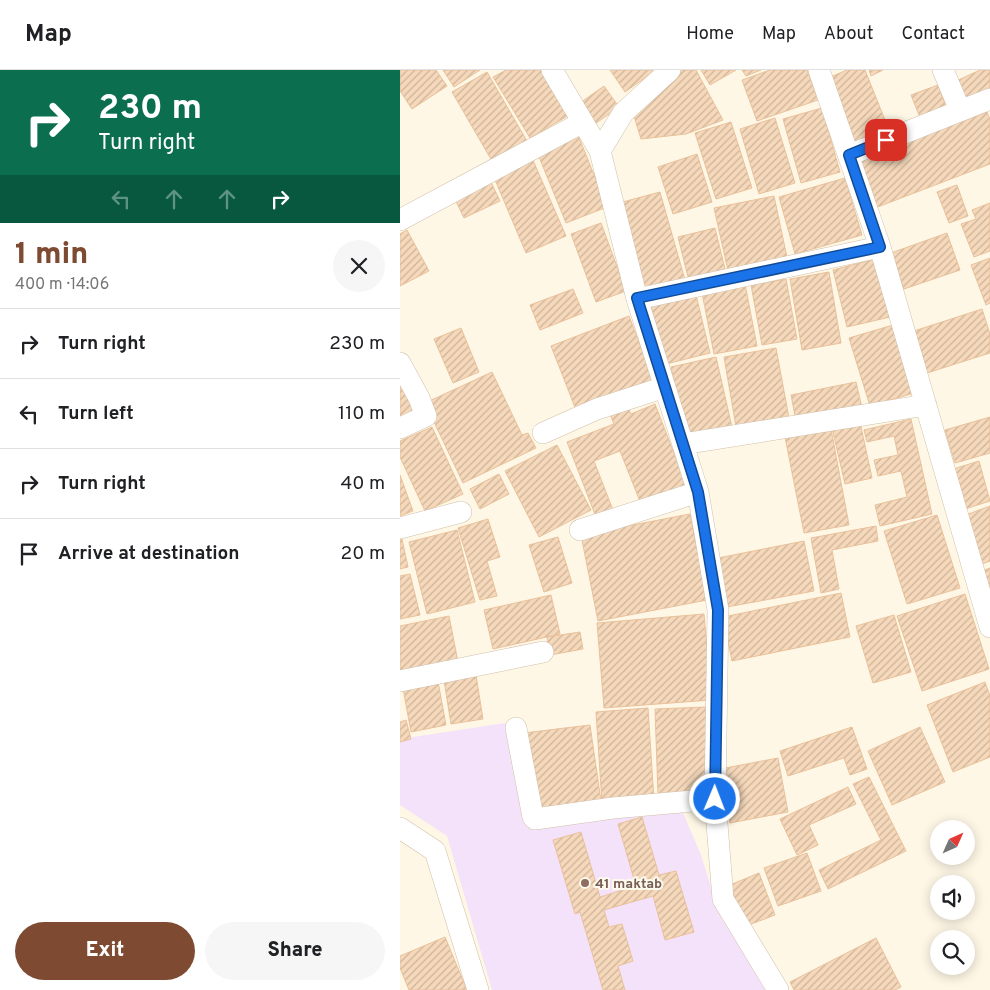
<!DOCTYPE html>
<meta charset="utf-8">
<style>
body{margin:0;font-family:Overpass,sans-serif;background:#f6f6f6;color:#202124;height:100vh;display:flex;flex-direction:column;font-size:19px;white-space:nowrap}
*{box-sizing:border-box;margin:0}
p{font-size:16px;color:#757577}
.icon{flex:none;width:28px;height:28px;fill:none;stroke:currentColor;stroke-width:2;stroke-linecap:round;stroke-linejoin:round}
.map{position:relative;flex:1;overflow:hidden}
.details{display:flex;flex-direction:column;background:#fff;width:400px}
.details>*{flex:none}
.top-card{background:#0b6e4f;color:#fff;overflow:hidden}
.needle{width:32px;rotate:45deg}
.tools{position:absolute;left:530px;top:750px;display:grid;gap:10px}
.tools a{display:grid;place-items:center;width:45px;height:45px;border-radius:50%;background:#fff;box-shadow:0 2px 12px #0003;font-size:25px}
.pin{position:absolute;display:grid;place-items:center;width:42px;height:42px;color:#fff;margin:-21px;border-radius:10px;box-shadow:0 2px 8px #0006}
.me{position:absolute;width:55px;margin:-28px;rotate:1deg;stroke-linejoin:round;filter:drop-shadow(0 0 4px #0008)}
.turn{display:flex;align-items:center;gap:18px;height:105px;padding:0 15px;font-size:22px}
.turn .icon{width:65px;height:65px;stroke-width:2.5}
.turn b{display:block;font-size:35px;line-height:42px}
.lanes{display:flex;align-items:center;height:48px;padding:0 15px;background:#0003;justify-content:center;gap:25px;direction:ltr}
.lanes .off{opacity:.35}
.round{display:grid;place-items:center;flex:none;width:52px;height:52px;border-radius:26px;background:#f6f6f6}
.headline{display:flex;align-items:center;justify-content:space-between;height:85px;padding:0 15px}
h1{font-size:30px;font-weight:800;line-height:38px;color:#7e4a32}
.button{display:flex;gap:10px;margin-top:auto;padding:10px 15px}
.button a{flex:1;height:58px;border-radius:30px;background:#7e4a32;color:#fff;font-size:20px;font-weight:800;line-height:58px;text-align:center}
.button a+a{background:#f6f6f6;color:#202124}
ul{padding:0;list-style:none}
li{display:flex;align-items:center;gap:15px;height:70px;padding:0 15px;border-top:1px solid #e0e0e0}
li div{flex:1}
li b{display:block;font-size:19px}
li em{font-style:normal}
header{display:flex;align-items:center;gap:30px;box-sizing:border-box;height:70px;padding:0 25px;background:#fff;border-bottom:1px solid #e0e0e0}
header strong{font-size:24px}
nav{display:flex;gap:28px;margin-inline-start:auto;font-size:18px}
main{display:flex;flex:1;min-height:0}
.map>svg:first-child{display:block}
.education{fill:#f4e2fb}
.building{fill:url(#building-hatch);stroke:#eac19a}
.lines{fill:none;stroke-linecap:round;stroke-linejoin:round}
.minor-casing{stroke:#d1c0aa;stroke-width:22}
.minor{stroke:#fff;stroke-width:21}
.route-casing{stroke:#114b97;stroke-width:12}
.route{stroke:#1a73e8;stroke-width:9}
.education-dot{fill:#8d6e63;stroke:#fffaee;stroke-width:2}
.labels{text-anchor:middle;stroke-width:4;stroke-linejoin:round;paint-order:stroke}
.education-label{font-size:14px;font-weight:bold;fill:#785e54;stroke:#fffaee;text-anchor:start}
</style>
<header>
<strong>Map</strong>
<nav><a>Home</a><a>Map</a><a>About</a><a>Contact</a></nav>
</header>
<main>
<section class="details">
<div class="top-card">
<div class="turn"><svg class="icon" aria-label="right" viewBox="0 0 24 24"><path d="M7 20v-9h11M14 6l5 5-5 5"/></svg><div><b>230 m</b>Turn right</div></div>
<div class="lanes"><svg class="icon off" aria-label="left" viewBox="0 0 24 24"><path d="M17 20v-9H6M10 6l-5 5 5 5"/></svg><svg class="icon off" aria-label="ahead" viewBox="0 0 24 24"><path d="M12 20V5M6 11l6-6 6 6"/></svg><svg class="icon off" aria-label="ahead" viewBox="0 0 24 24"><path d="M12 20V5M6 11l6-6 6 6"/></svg><svg class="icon" aria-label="right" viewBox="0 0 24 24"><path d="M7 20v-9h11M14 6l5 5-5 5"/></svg></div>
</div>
<div class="headline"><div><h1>1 min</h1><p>400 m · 14:06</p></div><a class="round"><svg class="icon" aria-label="close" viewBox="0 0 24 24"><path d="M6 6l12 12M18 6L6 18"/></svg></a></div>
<ul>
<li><svg class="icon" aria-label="right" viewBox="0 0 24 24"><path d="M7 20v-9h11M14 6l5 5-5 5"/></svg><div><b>Turn right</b></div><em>230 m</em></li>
<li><svg class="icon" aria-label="left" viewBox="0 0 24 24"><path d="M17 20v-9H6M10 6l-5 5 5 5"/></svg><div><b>Turn left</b></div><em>110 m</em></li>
<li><svg class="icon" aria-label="right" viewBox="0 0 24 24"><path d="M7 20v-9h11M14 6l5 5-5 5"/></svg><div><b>Turn right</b></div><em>40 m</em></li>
<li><svg class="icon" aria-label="arrive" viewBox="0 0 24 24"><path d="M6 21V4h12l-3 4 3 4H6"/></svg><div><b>Arrive at destination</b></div><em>20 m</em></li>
</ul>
<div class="button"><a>Exit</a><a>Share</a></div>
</section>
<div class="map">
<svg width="590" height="920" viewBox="0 0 590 920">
<defs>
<pattern id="building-hatch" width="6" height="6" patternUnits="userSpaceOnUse" patternTransform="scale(1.25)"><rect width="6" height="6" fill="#f6d9bb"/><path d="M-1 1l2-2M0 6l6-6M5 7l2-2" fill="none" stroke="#ccb39a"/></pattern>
</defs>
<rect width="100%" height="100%" fill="#fef7e6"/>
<path class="education" d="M 105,653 L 133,752 L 280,736 L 301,785 L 318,840 L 365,920 L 92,920 L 47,766 L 0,735 L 0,669 Z"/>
<path class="building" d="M 0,0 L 36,0 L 47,16 L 12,39 L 0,21 Z
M 43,0 L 80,0 L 54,17 Z
M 106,0 L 145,0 L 171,44 L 130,68 L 93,7 Z
M 210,0 L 256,0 L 225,22 Z
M 279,0 L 296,0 L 323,50 L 286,64 L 241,69 L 233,43 Z
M 301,0 L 336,0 L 310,15 Z
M 342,0 L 361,0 L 346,6 Z
M 370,0 L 407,0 L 418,30 L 357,51 L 342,10 Z
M 447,0 L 465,0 L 489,60 L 455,73 L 428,8 Z
M 469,0 L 483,0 L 471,6 Z
M 580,0 L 590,0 L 590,18 L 562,31 L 554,12 Z
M 87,2 L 127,71 L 92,91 L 52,22 Z
M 538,15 L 547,39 L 521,50 L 511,25 Z
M 204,16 L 219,37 L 192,56 L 177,35 Z
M 422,38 L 440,102 L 401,113 L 383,49 Z
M 587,42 L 590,49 L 590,94 L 475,138 L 457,91 Z
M 375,48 L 395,113 L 359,124 L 340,59 Z
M 331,52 L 352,118 L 316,129 L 295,63 Z
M 178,65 L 207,137 L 166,153 L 137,82 Z
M 297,84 L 312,132 L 273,144 L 258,97 Z
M 132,88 L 166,166 L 126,183 L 93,105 Z
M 89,108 L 100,131 L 64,148 L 53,125 Z
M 445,108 L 462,165 L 395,184 L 379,127 Z
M 557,115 L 568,146 L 549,153 L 537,122 Z
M 260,122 L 285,210 L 245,222 L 219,133 Z
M 374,126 L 388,192 L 329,205 L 314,138 Z
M 590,133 L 590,181 L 574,187 L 561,154 L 576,149 L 572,140 Z
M 201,153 L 226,221 L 196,232 L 171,164 Z
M 315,158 L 326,203 L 289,211 L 278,167 Z
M 7,160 L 29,201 L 0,216 L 0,164 Z
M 547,163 L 560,200 L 504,219 L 491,183 Z
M 590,188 L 590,233 L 586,235 L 571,195 Z
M 475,189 L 490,247 L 447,257 L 433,200 Z
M 429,202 L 441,273 L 402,280 L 390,209 Z
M 386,209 L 397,269 L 362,275 L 351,215 Z
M 345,214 L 357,276 L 314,284 L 302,223 Z
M 173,219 L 183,243 L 140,260 L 130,235 Z
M 296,225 L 310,283 L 266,294 L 251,236 Z
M 582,239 L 590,264 L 590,283 L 527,303 L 514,261 Z
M 229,246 L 254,311 L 176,340 L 151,276 Z
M 493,255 L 514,323 L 470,336 L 449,268 Z
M 61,258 L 79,302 L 53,313 L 34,269 Z
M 376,278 L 389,348 L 336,357 L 324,287 Z
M 316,287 L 332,357 L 286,366 L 271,297 Z
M 92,302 L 122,365 L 128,363 L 136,378 L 63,413 L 25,333 Z
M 456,312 L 462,338 L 396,351 L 391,325 Z
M 0,314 L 18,344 L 0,353 Z
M 255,334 L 287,417 L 241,434 L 220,381 L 194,391 L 213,440 L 196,447 L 167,372 L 214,354 L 209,342 L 227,335 L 231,344 Z
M 590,347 L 590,383 L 555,393 L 545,360 Z
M 511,349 L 532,444 L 480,456 L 475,435 L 507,427 L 501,401 L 478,406 L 474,390 L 498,385 L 494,366 L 467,372 L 464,360 Z
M 460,352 L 472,408 L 445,414 L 432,358 Z
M 32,357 L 63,424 L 25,441 L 0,387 L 0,371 Z
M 431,359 L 449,455 L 404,463 L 385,367 Z
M 157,375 L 191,440 L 139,467 L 105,401 Z
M 579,391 L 590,431 L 562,440 L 550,400 Z
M 99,404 L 109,424 L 80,439 L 70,419 Z
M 0,405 L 13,441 L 0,446 Z
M 590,436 L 590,491 L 582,494 L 563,446 Z
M 290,444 L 307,530 L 198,551 L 181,465 Z
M 537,445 L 560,518 L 507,534 L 484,461 Z
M 88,449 L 100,487 L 87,491 L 97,526 L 80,530 L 58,458 Z
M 476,456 L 478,471 L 432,480 L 439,519 L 421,523 L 411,468 Z
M 57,460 L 75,532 L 27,544 L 9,472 Z
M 158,467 L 172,513 L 144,522 L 129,475 Z
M 2,469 L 8,497 L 0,499 L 0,470 Z
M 404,471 L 414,521 L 327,537 L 318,488 Z
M 590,498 L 590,522 L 582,501 Z
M 10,504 L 20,545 L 0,549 L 0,506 Z
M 441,523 L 450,567 L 332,591 L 323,547 Z
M 565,524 L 589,599 L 522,621 L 497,546 Z
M 151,525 L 160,564 L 93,579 L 84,540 Z
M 304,544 L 311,630 L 204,638 L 197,553 Z
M 494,545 L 511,602 L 473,613 L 456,556 Z
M 49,546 L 58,592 L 0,603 L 0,556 Z
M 180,562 L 183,579 L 150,585 L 147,567 Z
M 75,599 L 83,649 L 51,654 L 43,604 Z
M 37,606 L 46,655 L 11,662 L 2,613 Z
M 585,612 L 590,626 L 590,687 L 553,702 L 527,635 Z
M 306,637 L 310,724 L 258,725 L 255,639 Z
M 248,638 L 254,730 L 202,733 L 196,642 Z
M 6,650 L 11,669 L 0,672 L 0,652 Z
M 190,655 L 202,738 L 135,747 L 124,663 Z
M 452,657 L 467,699 L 450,705 L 444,688 L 388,706 L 380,681 Z
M 520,657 L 545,712 L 492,735 L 468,681 Z
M 378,688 L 388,742 L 330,753 L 320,699 Z
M 469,707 L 506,781 L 428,819 L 419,800 L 481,770 L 453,714 Z
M 448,717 L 456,734 L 409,755 L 418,775 L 397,785 L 380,749 Z
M 242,747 L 259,805 L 276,801 L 294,862 L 265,870 L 253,826 L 204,840 L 209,857 L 222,854 L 233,891 L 218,896 L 225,920 L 203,920 L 180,842 L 175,844 L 153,770 L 181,762 L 200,827 L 236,816 L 218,754 Z
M 407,783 L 421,821 L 378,836 L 364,798 Z
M 359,803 L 375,845 L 346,856 L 330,815 Z
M 45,867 L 67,920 L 9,920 L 0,898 L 0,886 Z
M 476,868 L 501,917 L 495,920 L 394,920 L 390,912 Z"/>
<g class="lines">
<defs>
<path id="minor" d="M 152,0 L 200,81 L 237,229 L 298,422 L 318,540 L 315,729 L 323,829 L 378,920
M 419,0 L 480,177 L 590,557
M 543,0 L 560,40
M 200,81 L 223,43 L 270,0
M 449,85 L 590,29
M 0,150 L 183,52
M 237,229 L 480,177
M 0,293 L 19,328 L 26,346 L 0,358
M 143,363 L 197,339 L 265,317
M 283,374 L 526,335
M 0,458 L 61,442
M 180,460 L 298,422
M 0,611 L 143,582
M 116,658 L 133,747 L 135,749 L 213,738 L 315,729
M 0,758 L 35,781 L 78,920"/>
</defs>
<use href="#minor" class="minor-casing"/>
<use href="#minor" class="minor"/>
</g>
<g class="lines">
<defs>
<path id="route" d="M 315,729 L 318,540 L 298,422 L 237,228 L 480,177 L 449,85 L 486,70"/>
</defs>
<use href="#route" class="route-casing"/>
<use href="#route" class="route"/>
</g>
<circle class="education-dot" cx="185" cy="813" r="5"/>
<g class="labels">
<g class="education-label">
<text x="195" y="818">41 maktab</text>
</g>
</g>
</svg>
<div class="tools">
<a><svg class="needle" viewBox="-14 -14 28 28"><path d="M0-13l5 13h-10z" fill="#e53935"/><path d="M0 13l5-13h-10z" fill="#757577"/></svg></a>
<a><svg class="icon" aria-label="sound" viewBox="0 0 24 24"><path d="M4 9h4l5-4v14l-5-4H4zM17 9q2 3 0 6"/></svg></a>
<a><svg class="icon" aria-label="search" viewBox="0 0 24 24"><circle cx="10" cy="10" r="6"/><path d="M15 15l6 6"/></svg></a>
</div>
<div class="pin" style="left:486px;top:70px;background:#d93025"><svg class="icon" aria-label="arrive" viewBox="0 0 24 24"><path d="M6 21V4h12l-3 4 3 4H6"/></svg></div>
<svg class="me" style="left:315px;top:729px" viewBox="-20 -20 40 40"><circle r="17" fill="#1a73e8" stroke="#fff" stroke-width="3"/><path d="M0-11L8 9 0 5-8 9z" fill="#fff"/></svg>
</div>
</main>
